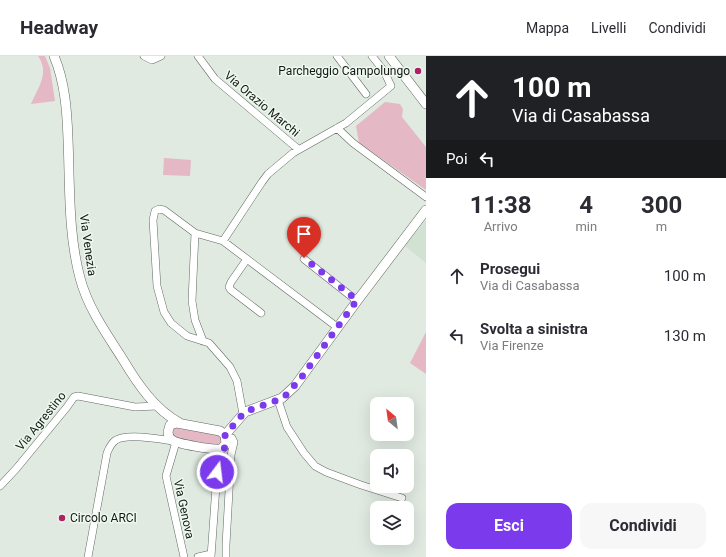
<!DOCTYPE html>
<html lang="it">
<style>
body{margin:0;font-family:Roboto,sans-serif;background:#f7f7f7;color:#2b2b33;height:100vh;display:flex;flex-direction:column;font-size:15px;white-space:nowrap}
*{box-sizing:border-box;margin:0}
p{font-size:13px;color:#7c7c81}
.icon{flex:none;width:22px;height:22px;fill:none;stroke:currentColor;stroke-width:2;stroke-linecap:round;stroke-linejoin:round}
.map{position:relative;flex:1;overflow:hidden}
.drawer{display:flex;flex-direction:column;background:#fff;width:300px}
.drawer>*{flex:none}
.hud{background:#202124;color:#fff;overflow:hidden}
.needle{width:26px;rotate:331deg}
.controls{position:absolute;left:370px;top:341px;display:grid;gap:8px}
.controls a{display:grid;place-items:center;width:44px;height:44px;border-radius:8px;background:#fff;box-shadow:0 4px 16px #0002;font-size:20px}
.pin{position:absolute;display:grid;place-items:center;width:34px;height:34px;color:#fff;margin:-41px -17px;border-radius:50% 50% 50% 0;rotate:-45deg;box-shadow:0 0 4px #0007}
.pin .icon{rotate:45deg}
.me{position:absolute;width:44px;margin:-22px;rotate:15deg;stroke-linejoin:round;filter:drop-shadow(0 0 3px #0008)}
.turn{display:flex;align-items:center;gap:14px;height:84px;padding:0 20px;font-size:18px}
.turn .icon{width:52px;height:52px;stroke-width:2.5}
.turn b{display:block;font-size:28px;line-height:34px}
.then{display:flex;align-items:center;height:38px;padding:0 20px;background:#0003;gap:8px;font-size:15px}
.eta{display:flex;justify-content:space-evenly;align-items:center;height:68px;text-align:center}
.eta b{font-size:24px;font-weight:700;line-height:28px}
.primary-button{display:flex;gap:8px;margin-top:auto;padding:8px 20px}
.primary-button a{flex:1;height:46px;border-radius:12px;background:#7c3aed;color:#fff;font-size:16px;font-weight:700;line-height:46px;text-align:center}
.primary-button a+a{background:#f7f7f7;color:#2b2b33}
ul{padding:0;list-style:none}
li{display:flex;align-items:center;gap:12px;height:60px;padding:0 20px}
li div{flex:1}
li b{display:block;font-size:15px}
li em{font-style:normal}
header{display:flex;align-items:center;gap:24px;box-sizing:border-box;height:56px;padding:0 20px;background:#fff;border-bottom:1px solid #e1e1e2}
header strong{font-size:19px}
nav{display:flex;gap:22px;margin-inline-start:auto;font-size:14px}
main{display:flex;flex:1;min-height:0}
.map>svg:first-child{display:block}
.built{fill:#d1e1d2}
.green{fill:#e5b8c6}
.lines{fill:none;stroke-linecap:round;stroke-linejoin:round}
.street-casing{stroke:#606961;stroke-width:8}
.secondary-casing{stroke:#606961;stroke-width:10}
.street{stroke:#fff;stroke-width:7}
.secondary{stroke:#fff;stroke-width:9}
.route{stroke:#7c3aed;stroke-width:7;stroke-dasharray:0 12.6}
.poi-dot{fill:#ac2263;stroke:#eef8ee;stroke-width:1.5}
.labels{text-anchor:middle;stroke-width:3;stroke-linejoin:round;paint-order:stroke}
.poi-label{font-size:12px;fill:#151815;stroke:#eef8ee;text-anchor:end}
.street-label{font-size:12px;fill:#151815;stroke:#eef8ee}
</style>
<header>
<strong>Headway</strong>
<nav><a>Mappa</a><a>Livelli</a><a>Condividi</a></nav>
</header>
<main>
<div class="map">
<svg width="426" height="501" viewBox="0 0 426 501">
<rect width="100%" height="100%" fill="#e0eae1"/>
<path class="built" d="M 426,164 L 426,207 L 405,190 Z"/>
<path class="green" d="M 38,0 L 45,0 L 50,12 L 55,45 L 31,48 C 38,31 50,17 38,0 Z
M 385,46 L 400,48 L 403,53 L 402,61 L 426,91 L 426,134 L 359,87 L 356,70 Z
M 164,102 L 191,104 L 190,120 L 163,119 Z
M 426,276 L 426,318 L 410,307 Z
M 175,370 L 216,377 L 223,383 L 220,390 L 176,384 L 171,377 Z"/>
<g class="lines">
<defs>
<path id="street" d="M 144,0 L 152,4 L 161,0
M 198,0 L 215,23 L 298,93
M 337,0 L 366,38
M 337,72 L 353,87 L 426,141
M 195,177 L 192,245 L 195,264 L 203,285
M 223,185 L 262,126 L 268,118 L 293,97 L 346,67 L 391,30 L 384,15 L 372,0
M 247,203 L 231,226 L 229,231 L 231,234 L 261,257
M 304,203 L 357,245
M 278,344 L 287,371 L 304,397 L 315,410 L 326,416 L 361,429 L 402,442
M 243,358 L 237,325 L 230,311 L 209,287 L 187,280 L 171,267 L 164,256 L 157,230 L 153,164 L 155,155 L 159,153 L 164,154 L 195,177 L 223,185 L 337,271
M 226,383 L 232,382 L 234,386 L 231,399 L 226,489 L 226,501
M 176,386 L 166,420 L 184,501
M 0,430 L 16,413 L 67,351 L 74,341 L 78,340 L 135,351 L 157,350
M 88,501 L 107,397 C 109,392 111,387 116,384 C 127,377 160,383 173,385
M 198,501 L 211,498
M 211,501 L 217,416 L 216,404 L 213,394"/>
<path id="secondary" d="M 54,0 C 65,26 67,55 68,83 C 70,129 68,177 80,222 C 88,252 106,277 122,302 C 137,327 154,353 180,367
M 389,0 L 426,48
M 225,379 L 220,375 L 177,367 L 170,369 L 168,376 C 168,379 169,382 172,384 C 177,388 214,394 221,393 L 226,388 L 225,379 L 245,356 L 282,342 L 295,330 L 357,245 L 426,154"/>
</defs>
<use href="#street" class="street-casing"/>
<use href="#secondary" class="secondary-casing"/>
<use href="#street" class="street"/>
<use href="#secondary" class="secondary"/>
</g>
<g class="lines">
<path class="route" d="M 217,416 L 226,387 L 225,379 L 243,358 L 247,355 L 278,344 L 286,339 L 301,322 L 357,244 L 304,202"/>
</g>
<g class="poi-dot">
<circle cx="418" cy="15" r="4"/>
<circle cx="62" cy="462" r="4"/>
</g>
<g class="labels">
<g class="poi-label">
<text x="410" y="19">Parcheggio Campolungo</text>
<text x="70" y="466" text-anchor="start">Circolo ARCI</text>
</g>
<g class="street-label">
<text transform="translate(262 48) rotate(40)" y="4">Via Orazio Marchi</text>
<text transform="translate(88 189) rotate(82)" y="4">Via Venezia</text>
<text transform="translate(41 365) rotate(-51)" y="4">Via Agrestino</text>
<text transform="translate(184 453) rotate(78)" y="4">Via Genova</text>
</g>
</g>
</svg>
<div class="controls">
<a><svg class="needle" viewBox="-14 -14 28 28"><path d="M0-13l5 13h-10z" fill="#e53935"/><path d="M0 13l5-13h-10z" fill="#7c7c81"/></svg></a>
<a><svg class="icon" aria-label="sound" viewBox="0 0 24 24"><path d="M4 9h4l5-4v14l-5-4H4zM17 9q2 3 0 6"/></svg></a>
<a><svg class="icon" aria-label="layers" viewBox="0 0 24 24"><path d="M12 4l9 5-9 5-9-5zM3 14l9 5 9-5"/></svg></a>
</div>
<div class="pin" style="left:304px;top:202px;background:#d93025"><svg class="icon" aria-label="arrive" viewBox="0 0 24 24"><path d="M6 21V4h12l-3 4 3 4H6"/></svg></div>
<svg class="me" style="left:217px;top:416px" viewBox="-20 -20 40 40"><circle r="17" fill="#7c3aed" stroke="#fff" stroke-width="3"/><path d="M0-11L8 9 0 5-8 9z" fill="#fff"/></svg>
</div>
<section class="drawer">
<div class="hud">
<div class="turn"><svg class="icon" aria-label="ahead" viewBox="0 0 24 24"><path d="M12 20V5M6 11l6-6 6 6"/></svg><div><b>100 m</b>Via di Casabassa</div></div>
<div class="then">Poi<svg class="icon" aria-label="left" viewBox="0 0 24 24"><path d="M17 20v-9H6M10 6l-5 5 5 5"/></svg></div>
</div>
<div class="eta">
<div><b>11:38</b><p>Arrivo</p></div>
<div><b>4</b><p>min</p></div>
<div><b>300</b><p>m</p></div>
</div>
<ul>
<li><svg class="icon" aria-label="ahead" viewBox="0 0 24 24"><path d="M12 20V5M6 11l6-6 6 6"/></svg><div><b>Prosegui</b><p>Via di Casabassa</p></div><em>100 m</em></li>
<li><svg class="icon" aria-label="left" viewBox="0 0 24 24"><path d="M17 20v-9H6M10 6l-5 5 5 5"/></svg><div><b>Svolta a sinistra</b><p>Via Firenze</p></div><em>130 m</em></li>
</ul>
<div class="primary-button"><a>Esci</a><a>Condividi</a></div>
</section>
</main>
